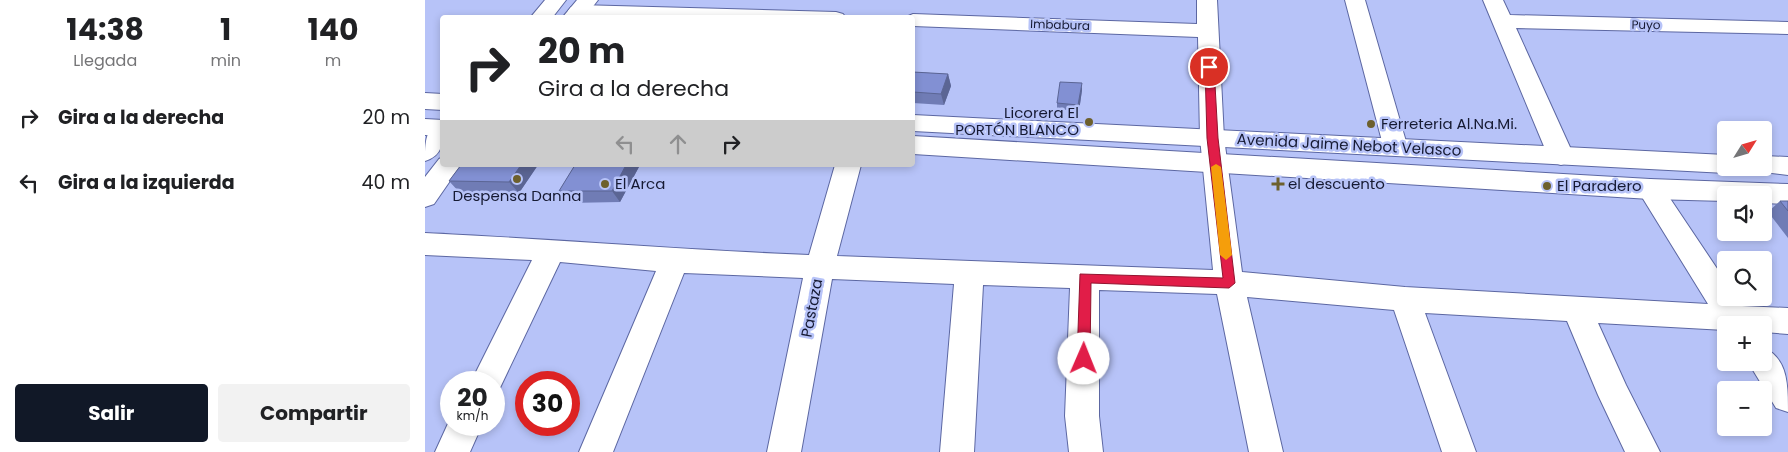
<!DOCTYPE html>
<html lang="es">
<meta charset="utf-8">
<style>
body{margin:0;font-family:Poppins,sans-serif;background:#f2f2f2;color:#202124;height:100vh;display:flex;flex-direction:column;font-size:19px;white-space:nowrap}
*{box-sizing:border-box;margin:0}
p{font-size:16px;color:#757577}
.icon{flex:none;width:28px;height:28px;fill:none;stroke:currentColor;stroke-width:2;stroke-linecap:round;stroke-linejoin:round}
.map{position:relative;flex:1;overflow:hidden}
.sheet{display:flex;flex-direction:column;background:#fff;width:425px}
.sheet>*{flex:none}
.hud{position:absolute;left:15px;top:15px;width:475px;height:152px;border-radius:5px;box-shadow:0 2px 8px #0003;background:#fff;color:#202124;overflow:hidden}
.needle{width:32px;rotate:53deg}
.buttons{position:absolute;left:1292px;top:121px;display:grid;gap:10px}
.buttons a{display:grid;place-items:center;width:55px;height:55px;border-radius:5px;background:#fff;box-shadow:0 2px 8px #0003;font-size:25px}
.speed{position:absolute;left:15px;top:371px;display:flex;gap:10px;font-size:25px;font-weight:700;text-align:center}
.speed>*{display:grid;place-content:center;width:65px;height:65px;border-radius:50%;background:#fff;box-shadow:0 2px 8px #0003;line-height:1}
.speed small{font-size:12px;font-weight:400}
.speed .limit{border:8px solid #d22;background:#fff;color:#111}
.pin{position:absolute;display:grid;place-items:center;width:42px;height:42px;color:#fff;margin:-21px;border:2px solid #fff;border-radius:50%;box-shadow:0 1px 5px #0007}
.me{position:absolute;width:55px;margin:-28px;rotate:1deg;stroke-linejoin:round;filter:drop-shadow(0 0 4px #0008)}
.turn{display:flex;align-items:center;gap:18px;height:105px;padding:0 15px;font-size:22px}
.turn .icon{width:65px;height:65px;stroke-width:2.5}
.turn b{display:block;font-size:35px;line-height:42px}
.lanes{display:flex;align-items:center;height:48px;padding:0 15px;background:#0003;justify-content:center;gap:25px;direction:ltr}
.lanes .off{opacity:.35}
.eta{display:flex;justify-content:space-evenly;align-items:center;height:85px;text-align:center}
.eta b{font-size:30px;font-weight:700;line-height:35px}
.cta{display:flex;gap:10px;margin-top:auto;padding:10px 15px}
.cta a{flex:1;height:58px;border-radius:5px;background:#111827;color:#fff;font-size:20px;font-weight:700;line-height:58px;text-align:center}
.cta a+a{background:#f2f2f2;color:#202124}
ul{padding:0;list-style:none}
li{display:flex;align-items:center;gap:15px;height:65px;padding:0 15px}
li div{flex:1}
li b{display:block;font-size:19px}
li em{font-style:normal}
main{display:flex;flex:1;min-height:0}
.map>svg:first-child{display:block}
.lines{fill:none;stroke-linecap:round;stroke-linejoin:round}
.minor-casing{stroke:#5c67a2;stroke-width:2}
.tertiary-casing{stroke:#5c67a2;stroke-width:2}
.secondary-casing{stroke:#5c67a2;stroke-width:2}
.minor{fill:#fff;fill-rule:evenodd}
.tertiary{fill:#fff;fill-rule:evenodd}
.secondary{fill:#fff;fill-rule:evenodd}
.wall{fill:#707cb5}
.shaded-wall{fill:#5b6594}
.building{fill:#8290d3;stroke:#5b6594}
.route{fill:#e11d48;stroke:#92132f}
.slow{fill:#f59e0b}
.poi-dot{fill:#6d602d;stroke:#b7c3f8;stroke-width:2}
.labels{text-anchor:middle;stroke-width:5;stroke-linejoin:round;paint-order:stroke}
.far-street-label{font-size:12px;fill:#161a33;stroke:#b7c3f8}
.poi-label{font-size:15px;fill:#161a33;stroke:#b7c3f8;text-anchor:start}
.street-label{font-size:15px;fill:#161a33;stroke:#b7c3f8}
</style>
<main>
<section class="sheet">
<div class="eta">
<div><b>14:38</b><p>Llegada</p></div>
<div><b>1</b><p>min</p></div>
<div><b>140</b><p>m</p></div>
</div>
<ul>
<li><svg class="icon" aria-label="right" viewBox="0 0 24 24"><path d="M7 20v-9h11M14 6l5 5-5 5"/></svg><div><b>Gira a la derecha</b></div><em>20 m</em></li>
<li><svg class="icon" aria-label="left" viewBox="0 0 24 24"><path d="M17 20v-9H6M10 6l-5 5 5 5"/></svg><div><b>Gira a la izquierda</b></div><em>40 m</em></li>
</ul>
<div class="cta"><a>Salir</a><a>Compartir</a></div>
</section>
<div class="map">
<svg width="1363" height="452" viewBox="0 0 1363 452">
<rect width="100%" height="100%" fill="#b7c3f8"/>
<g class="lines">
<defs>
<path id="minor" d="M 772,0 L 792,0 L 799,138 L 817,272 L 980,287 L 1283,304 L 1212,189 L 1216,182 L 1225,179 L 1234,182 L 1301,282 L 1301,298 L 1312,298 L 1317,306 L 1363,308 L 1363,334 L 1339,332 L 1339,325 L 1301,325 L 1301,333 L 1300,330 L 1173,323 L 1201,385 L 1235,452 L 1200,452 L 1173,395 L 1142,321 L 1000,313 L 1051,452 L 1017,452 L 969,310 L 822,297 L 858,452 L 824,452 L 792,294 L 674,290 L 674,416 L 678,452 L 644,452 L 640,416 L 645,288 L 558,285 L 549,452 L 515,452 L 529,284 L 407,279 L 376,452 L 342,452 L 378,278 L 259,273 L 188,452 L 154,452 L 231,271 L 135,262 L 73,392 L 69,394 L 69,382 L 46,382 L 107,260 L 0,255 L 0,233 C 128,239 256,250 384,255 L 410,165 L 436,165 L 412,256 L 788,270 L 775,138 L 773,37 L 488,26 L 488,18 L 479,18 L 488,14 L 772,24 Z
M 920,0 L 940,0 L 982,145 L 979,151 L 970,154 L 961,151 L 958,145 Z
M 1058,0 L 1078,0 L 1085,15 L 1363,22 L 1363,34 L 1091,28 L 1149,156 L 1145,162 L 1136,165 L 1127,162 L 1123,156 Z
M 153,5 L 411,12 L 418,14 L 421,18 L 162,18 L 146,15 L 143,11 L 146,7 Z
M 1339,348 C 1363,359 1363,385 1363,412 L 1351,408 L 1323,362 L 1339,362 Z
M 26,417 L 26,425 L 57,425 L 45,452 L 10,452 Z"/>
<path id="tertiary" d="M 120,0 L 141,0 L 127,18 L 105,18 Z
M 152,0 L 173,0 L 159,18 L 137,18 Z
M 18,121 C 18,139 20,155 0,161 C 0,143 0,126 18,121 Z
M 18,157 L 18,165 L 36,165 L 9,204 L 0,207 L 0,177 L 14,159 Z"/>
<path id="secondary" d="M 0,93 L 18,94 L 18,110 L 0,109 Z
M 488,115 L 1301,155 L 1301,168 L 1312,168 L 1310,170 L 1301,173 L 488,131 Z
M 0,119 L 18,120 L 18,136 L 0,135 Z
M 488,136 L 1225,179 L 1363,184 L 1363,204 L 1339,203 L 1339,195 L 1301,195 L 1301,201 L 1225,199 L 488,154 Z
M 1339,156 L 1363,157 L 1363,175 L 1330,171 L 1328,168 L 1339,168 Z"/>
</defs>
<use href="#minor" class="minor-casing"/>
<use href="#tertiary" class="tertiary-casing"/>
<use href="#secondary" class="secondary-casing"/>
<use href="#minor" class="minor"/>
<use href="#tertiary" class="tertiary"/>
<use href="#secondary" class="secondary"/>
</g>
<path class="wall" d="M 488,72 L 523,74 L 526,86 L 519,105 L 488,103 Z
M 657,90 L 654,111 L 632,109 L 632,103 Z
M 36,165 L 113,165 L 94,193 L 35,193 L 24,181 Z
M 150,165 L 215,165 L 195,202 L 143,203 L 134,191 Z
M 1355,201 L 1363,201 L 1363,238 L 1343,212 Z"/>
<path class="shaded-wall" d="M 523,74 L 526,86 L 519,105 L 516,94 Z
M 657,83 L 657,90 L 654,111 L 653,105 Z
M 96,165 L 113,165 L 94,193 L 84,182 Z
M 201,165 L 215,165 L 195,202 L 187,191 Z"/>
<path class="building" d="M 488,72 L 523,74 L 516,94 L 488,92 Z
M 635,82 L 657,83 L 653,105 L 632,103 Z
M 36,165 L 96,165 L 84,182 L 24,181 Z
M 150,165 L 201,165 L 187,191 L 134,191 Z
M 1355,201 L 1363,201 L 1363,211 Z"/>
<path class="route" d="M 784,64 L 789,67 L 793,138 L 810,283 L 804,288 L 666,283 L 665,359 L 664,363 L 659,365 L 654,363 L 652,359 L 655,274 L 798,278 L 782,138 L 780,67 Z"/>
<path class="slow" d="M 791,164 L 796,167 L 807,255 L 801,260 L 795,255 L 786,167 Z"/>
<g class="poi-dot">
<circle cx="664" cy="122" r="5"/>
<circle cx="946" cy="124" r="5"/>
<circle cx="92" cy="179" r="5"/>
<circle cx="180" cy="184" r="5"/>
<path d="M850.5 176.5h5v5h5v5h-5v5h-5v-5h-5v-5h5z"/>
<circle cx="1122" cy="186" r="5"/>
</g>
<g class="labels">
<g class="far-street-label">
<text transform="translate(635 25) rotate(2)" y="4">Imbabura</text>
<text transform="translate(1221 25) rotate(1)" y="4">Puyo</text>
</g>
<g class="poi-label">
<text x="654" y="118" text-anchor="end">Licorera El<tspan x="654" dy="17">PORTÓN BLANCO</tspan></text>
<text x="956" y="129">Ferreteria Al.Na.Mi.</text>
<text x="190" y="189">El Arca</text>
<text x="863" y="189">el descuento</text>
<text x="1132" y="191">El Paradero</text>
<text x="92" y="201" text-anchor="middle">Despensa Danna</text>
</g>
<g class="street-label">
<text transform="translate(924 145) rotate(3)" y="5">Avenida Jaime Nebot Velasco</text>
<text transform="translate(387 308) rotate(-79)" y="5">Pastaza</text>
</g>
</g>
</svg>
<div class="buttons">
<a><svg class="needle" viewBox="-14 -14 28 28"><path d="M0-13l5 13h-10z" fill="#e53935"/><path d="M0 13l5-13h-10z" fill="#757577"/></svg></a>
<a><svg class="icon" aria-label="sound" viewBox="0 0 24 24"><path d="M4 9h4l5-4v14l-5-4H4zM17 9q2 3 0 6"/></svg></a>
<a><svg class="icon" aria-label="search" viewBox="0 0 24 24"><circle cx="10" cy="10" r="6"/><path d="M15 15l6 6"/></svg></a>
<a>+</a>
<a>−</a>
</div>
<div class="speed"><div>20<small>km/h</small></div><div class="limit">30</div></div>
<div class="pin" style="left:784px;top:67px;background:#d93025"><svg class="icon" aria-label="arrive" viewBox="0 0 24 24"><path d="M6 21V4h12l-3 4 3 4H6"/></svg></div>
<svg class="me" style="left:659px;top:359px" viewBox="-20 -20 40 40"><circle r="19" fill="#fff"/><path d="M0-13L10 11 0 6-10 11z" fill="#e11d48"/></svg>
<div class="hud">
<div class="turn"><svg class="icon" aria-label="right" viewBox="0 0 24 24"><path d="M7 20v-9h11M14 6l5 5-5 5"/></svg><div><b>20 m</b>Gira a la derecha</div></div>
<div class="lanes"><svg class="icon off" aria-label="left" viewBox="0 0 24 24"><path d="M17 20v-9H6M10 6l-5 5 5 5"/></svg><svg class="icon off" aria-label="ahead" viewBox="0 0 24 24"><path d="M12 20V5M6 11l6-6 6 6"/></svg><svg class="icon" aria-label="right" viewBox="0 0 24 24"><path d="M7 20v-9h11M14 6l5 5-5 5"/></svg></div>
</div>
</div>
</main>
